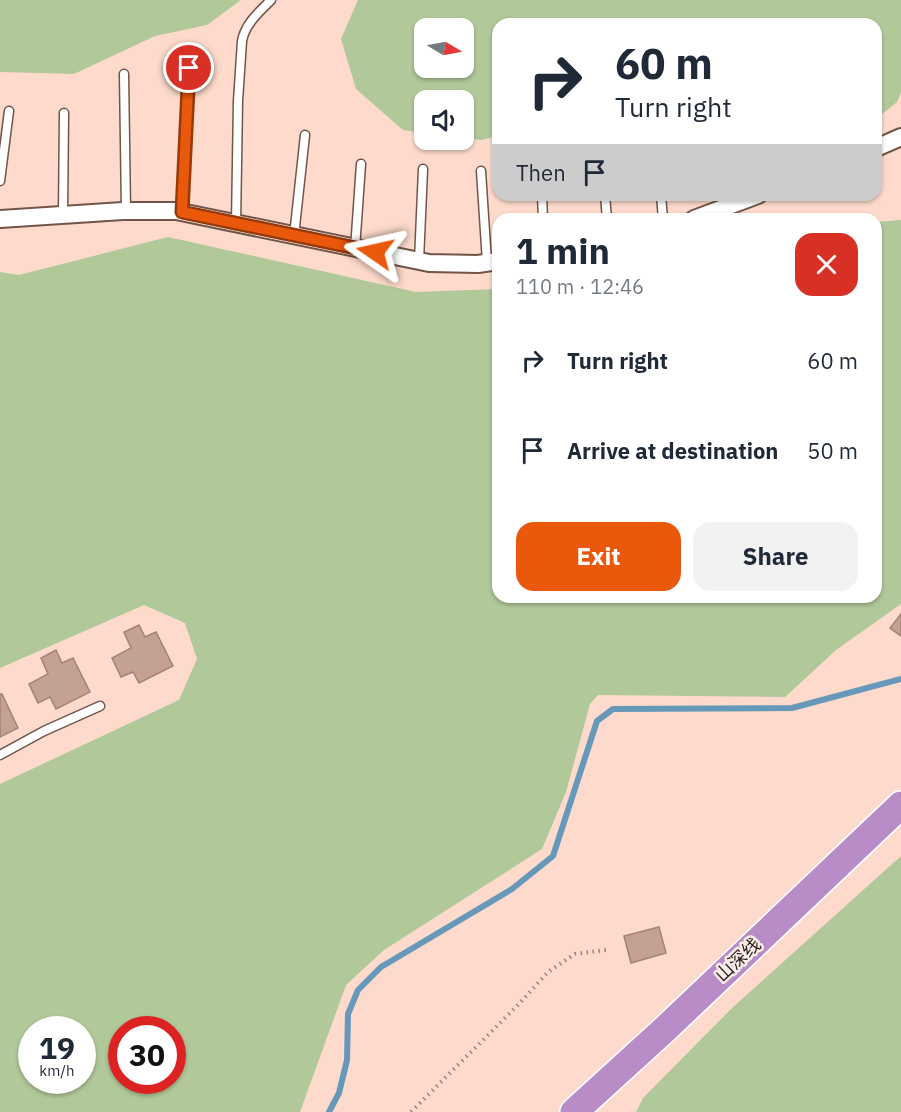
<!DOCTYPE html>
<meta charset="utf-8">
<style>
body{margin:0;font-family:"IBM Plex Sans","Noto Sans SC",sans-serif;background:#f2f2f3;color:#1f2937;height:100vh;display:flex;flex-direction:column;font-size:22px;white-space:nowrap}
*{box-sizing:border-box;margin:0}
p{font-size:20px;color:#747a83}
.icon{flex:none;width:33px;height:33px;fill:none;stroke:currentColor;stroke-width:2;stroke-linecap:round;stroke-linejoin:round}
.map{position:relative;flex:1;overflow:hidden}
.details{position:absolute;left:492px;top:213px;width:390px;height:390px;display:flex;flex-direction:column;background:#fff;border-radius:18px;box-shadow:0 2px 4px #0004}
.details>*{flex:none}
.banner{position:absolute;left:492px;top:18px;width:390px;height:183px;border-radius:18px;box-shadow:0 2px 4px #0004;background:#fff;color:#1f2937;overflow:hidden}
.needle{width:39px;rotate:100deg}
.fabs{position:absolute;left:414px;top:18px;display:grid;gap:12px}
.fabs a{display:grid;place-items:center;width:60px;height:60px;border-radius:12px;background:#fff;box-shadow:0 2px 4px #0004;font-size:30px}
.speed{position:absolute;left:18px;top:1016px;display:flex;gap:12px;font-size:30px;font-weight:700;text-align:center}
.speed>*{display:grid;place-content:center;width:78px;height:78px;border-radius:50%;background:#fff;box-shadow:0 2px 4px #0004;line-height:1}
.speed small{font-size:15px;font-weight:400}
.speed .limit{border:9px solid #d22;background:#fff;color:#111}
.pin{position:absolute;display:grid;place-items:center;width:51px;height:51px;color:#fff;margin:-26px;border:3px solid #fff;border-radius:50%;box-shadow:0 2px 6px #0007}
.me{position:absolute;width:66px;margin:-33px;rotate:281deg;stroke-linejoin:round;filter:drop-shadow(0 0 4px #0008)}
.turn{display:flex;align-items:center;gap:21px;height:126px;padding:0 24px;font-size:27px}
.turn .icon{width:78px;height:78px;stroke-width:2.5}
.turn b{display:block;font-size:42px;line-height:51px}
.then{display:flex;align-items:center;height:57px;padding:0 24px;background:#0003;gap:12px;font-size:22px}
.round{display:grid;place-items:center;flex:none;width:63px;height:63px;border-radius:18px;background:#f2f2f3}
.headline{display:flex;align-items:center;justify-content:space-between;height:102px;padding:0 24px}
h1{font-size:36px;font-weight:700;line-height:45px}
.button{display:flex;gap:12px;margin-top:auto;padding:12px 24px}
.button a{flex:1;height:69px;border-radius:18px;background:#ea580c;color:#fff;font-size:24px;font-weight:700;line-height:69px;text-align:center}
.button a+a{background:#f2f2f3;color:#1f2937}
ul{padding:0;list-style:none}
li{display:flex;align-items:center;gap:18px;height:90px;padding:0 24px}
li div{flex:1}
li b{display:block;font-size:22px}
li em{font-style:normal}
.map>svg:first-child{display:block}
.green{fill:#b1c899;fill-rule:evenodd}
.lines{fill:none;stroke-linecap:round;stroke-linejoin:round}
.stream{stroke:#6699b9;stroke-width:6}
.building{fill:#c3a294;stroke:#a28376;stroke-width:1.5}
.service-casing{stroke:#725548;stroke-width:11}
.minor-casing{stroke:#725548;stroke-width:20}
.trunk-casing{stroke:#fff;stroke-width:30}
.path{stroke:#9e857b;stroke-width:4;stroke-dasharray:1.5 4.5;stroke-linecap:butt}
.service{stroke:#fff;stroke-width:8}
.minor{stroke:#fff;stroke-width:16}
.trunk{stroke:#b88cc6;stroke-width:27}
.route-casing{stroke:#983908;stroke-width:15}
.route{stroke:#ea580c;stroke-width:10}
.labels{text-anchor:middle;stroke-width:5;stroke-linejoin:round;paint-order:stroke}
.street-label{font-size:18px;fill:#291c17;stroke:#faece6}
</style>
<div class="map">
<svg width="901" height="1112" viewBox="0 0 901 1112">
<rect width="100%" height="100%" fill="#fddacb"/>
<path class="green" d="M 0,0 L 241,0 L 207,25 L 155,36 L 74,74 L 0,72 Z
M 358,0 L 901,0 L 901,92 L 897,102 L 876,119 L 876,24 L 498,24 L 498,136 L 481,140 L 464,138 L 464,100 L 424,100 L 424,133 L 403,130 L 356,89 L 341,39 ZM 424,28 L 464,28 L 464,68 L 424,68 Z
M 901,220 L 901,604 L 836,650 L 785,697 L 598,695 L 590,704 L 566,792 L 542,849 L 384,950 L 346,985 L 300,1112 L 0,1112 L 0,784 L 179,700 L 197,659 L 185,623 L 144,605 L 0,668 L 0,272 L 19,275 L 168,237 L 416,292 L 498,289 L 498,597 L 876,597 L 876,222 ZM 32,1029 L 82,1029 L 82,1080 L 32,1080 ZM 122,1029 L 172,1029 L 172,1080 L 122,1080 Z
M 901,856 L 901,1112 L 636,1112 L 643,1098 L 731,1009 Z"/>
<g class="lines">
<path class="stream" d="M 329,1112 L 339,1093 L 347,1060 L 348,1014 L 358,990 L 381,967 L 512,889 L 553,856 L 597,721 L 613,709 L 792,708 L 901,679"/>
</g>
<path class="building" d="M 901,614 L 901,636 L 890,628 Z
M 139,625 L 145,637 L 156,632 L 173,666 L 139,683 L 133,672 L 121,677 L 112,658 L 131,648 L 124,632 Z
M 56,650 L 62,663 L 73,658 L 90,692 L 56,709 L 50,697 L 38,703 L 29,684 L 48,674 L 41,658 Z
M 0,694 L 2,694 L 18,728 L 0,737 Z
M 659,927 L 666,953 L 631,963 L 624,936 Z"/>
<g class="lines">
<defs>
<path id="service" d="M 124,74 L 126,211
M 481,171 L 487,262
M 0,181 L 9,111
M 542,195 L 543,219
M 605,195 L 607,219
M 661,195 L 663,219
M 182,212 L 189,68
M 63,215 L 64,113
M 236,224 L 238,101 L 242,41 C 245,24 259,12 271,0
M 294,236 L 305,135
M 355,249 L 361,164
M 419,261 L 423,169
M 0,755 L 44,731 L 100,706"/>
<path id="minor" d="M 876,148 L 901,137
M 0,219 L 123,211 L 176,211 L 429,263 L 478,264 L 498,261
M 694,219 L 758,195"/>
<path id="trunk" d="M 574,1112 L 664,1030 L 901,805"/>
</defs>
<use href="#service" class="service-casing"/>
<use href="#minor" class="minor-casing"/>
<use href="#trunk" class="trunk-casing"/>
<path class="path" d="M 411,1112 L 518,1005 L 548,972 L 575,954 L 606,950"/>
<use href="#service" class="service"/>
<use href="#minor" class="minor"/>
<use href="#trunk" class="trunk"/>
</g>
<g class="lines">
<defs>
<path id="route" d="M 189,68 L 182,212 L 375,252"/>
</defs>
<use href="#route" class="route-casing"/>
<use href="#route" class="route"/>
</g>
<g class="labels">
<g class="street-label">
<text transform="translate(738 960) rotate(-43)" y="6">山深线</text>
</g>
</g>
</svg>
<div class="fabs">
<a><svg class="needle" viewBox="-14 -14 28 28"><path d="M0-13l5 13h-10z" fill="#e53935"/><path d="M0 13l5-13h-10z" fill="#747a83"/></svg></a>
<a><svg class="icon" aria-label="sound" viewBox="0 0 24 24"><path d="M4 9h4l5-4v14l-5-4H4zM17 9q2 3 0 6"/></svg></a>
</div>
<div class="speed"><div>19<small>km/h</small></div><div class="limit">30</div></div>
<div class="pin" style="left:189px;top:68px;background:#d93025"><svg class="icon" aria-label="arrive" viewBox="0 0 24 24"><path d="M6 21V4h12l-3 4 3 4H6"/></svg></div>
<svg class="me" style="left:375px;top:252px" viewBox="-20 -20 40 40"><path d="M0-17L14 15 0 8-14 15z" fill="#ea580c" stroke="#fff" stroke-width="4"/></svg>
<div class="banner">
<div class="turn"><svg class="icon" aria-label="right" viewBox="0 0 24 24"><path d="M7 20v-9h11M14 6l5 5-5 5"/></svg><div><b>60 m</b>Turn right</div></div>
<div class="then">Then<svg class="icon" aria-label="arrive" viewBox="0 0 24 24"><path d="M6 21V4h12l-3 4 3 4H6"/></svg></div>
</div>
<section class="details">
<div class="headline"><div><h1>1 min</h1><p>110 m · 12:46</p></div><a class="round" style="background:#d93025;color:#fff"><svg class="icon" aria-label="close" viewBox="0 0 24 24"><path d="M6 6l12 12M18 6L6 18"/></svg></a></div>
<ul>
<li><svg class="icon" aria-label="right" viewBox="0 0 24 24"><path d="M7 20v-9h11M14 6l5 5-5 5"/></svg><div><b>Turn right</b></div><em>60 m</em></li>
<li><svg class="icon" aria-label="arrive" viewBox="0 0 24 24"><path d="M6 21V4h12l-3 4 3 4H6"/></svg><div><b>Arrive at destination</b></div><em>50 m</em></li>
</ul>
<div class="button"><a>Exit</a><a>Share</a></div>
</section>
</div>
